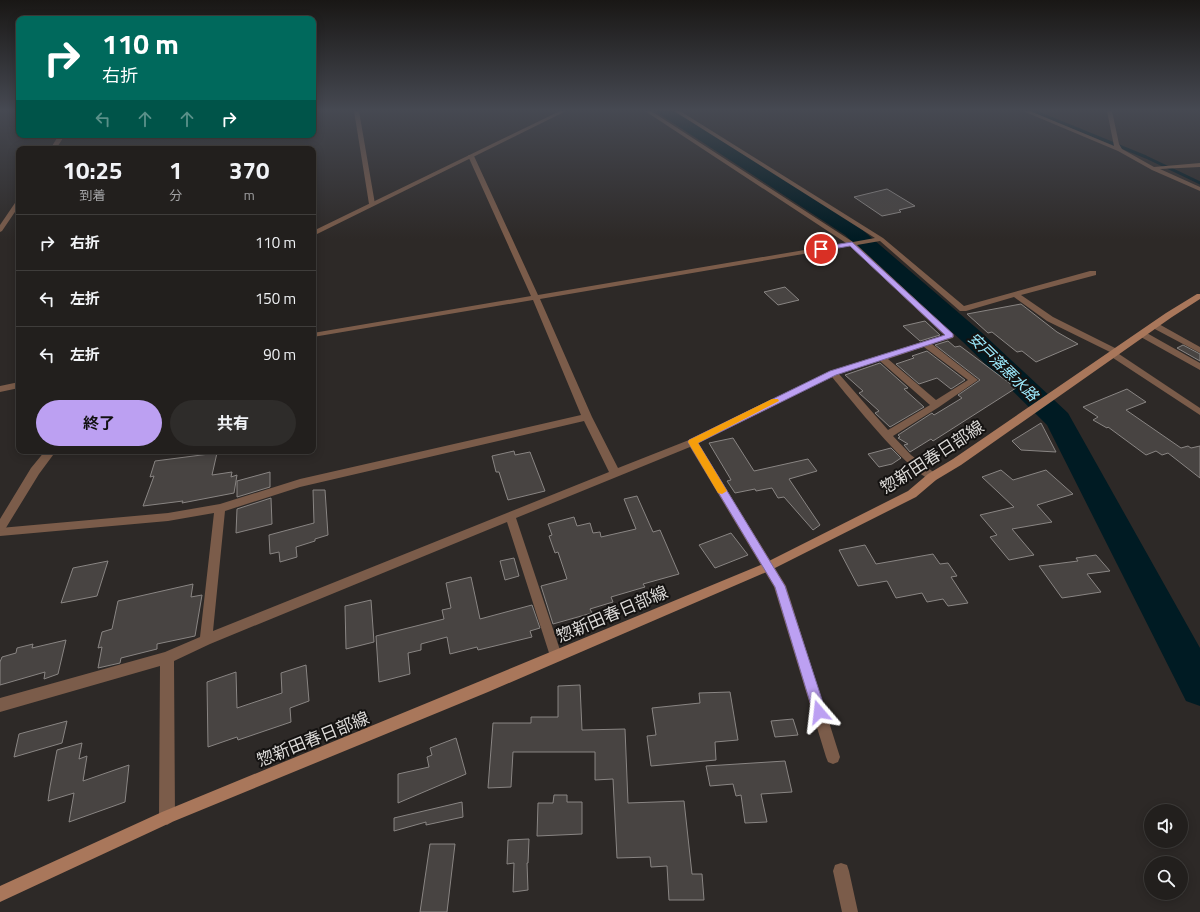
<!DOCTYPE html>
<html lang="ja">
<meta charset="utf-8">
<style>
body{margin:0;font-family:"Titillium Web","Noto Sans JP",sans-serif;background:#2e2c2a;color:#f1f3f6;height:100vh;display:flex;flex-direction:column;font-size:15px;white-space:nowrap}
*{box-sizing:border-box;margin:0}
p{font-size:13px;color:#a2a2a4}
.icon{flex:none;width:22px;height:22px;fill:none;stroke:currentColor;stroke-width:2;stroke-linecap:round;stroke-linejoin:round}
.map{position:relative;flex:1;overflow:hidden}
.details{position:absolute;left:16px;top:146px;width:300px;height:308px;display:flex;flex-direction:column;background:#221f1d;border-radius:8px;box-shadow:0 2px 10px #0003,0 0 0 1px #3f3d3b}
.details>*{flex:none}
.guide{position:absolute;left:16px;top:16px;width:300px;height:122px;border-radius:8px;box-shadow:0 2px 10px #0003,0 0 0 1px #3f3d3b;background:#00695c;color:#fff;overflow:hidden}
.tools{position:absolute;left:1144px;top:804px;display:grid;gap:8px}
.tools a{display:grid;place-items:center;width:44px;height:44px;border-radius:50%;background:#221f1d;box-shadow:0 2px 10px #0003,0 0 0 1px #3f3d3b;font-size:20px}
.pin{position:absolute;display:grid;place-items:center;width:34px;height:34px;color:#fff;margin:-17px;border:2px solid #fff;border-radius:50%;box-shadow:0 1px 4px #0007}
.me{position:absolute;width:44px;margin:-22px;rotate:343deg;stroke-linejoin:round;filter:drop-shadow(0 0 3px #0008)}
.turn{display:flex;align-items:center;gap:14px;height:84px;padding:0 20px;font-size:18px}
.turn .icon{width:52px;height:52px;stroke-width:2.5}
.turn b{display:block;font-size:28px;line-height:34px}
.lanes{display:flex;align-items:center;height:38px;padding:0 20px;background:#0003;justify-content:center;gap:20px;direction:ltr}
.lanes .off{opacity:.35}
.eta{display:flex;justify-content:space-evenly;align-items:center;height:68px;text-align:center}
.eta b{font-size:24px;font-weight:700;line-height:28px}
.primary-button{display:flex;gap:8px;margin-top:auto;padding:8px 20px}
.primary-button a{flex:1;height:46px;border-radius:24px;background:#bca0f2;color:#111;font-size:16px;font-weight:700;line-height:46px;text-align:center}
.primary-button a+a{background:#2e2c2a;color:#f1f3f6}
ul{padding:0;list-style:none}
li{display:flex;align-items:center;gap:12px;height:56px;padding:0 20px;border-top:1px solid #3f3d3b}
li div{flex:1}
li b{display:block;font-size:15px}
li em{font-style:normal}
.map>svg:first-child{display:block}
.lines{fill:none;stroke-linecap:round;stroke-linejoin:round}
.stream{stroke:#001b23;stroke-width:3}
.river{fill:#001b23;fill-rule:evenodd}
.building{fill:#484442;stroke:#898583}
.minor{fill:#7b5c4a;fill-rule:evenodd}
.tertiary{fill:#7b5c4a;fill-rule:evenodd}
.secondary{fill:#a9775b;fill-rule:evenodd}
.route{fill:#bca0f2;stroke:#7a689d}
.slow{fill:#f59e0b}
.labels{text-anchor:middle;stroke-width:4;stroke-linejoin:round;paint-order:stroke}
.water-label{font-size:15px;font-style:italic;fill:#9ceafd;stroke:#141211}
.near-street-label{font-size:17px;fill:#dcdad8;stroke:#141211}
</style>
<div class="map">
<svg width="1200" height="912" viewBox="0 0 1200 912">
<rect width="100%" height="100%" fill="#2d2927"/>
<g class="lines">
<path class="stream" d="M 1033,111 L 1146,157 L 1200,183"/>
<path class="river" d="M 657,111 L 675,111 L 859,227 L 981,332 L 1068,413 L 1200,648 L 1200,706 L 1186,701 L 1047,425 L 963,342 L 845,235 L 659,114 Z"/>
</g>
<path class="building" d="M 887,189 L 915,206 L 899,210 L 901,212 L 882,216 L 854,197 Z
M 785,287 L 799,300 L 778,305 L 764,292 Z
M 1021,304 L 1057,332 L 1078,344 L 1036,362 L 1022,351 L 1017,352 L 992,332 L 988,333 L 967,314 Z
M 925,321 L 940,335 L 920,341 L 903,326 Z
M 948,341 L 955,347 L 960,346 L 1016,388 L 933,441 L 931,439 L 910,452 L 904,445 L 908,444 L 898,438 L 900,437 L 898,435 L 932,413 L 934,415 L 962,398 L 958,395 L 980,380 L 935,345 Z
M 1183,345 L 1200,354 L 1200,361 L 1177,348 Z
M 927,351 L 965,380 L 951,389 L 937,378 L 919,384 L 896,364 L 914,358 L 912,356 Z
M 880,363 L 908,388 L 904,389 L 924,407 L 890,427 L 875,413 L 879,411 L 859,393 L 863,391 L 845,375 Z
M 1127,389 L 1146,402 L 1126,410 L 1181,448 L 1188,446 L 1191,448 L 1200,446 L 1200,478 L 1168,453 L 1162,455 L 1156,451 L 1146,455 L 1108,427 L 1107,428 L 1093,420 L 1098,417 L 1083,407 Z
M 1041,423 L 1056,452 L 1021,450 L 1012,441 Z
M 733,438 L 754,471 L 808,459 L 817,471 L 789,479 L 820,525 L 813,530 L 784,497 L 778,498 L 772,488 L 756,491 L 755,489 L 735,493 L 727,481 L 731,480 L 730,478 L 709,443 Z
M 891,448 L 901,458 L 892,464 L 879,467 L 868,454 Z
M 514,451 L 515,455 L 530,452 L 545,491 L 508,500 L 499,472 L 496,472 L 492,456 Z
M 217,453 L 212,475 L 232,472 L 231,477 L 237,475 L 234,493 L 182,503 L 183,501 L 143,506 L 154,476 L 150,477 L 155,461 Z
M 1001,470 L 1013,480 L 1046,470 L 1073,494 L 1037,505 L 1052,522 L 1012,529 L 1034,555 L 1009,560 L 990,537 L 997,535 L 980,515 L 1014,507 L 982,477 Z
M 270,472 L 270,487 L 237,497 L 237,481 Z
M 313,490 L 325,490 L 328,535 L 315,539 L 315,541 L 296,547 L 297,557 L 280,562 L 279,552 L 270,554 L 269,535 L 314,523 Z
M 637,496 L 653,532 L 660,530 L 679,574 L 643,584 L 645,587 L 611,597 L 613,602 L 590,609 L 592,613 L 553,624 L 541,586 L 567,579 L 558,552 L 555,553 L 549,536 L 552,535 L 548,524 L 574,517 L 577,526 L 590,523 L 593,533 L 600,532 L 601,537 L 636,529 L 624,499 Z
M 271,498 L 272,524 L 236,533 L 237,509 Z
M 731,533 L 748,555 L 715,568 L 699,545 Z
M 865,545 L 876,564 L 933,554 L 940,564 L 948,563 L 957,576 L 951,577 L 968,603 L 948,606 L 943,599 L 927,602 L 922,593 L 896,598 L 887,581 L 858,586 L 839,550 Z
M 1096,555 L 1110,571 L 1087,574 L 1101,592 L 1062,598 L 1039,566 L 1078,561 L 1076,558 Z
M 514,558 L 519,576 L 505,580 L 500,561 Z
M 108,561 L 97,596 L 61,603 L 73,568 Z
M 471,577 L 480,619 L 532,605 L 540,628 L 530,631 L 532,637 L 478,650 L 477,647 L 450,654 L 447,637 L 421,644 L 421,650 L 408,653 L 410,674 L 379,682 L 376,636 L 444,619 L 442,610 L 451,608 L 446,583 Z
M 193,584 L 191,597 L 202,595 L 195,636 L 157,644 L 157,649 L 121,658 L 120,663 L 98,668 L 102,647 L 98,648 L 102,632 L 112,629 L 118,601 Z
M 371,600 L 374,642 L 346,649 L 345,606 Z
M 66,640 L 58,674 L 44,679 L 45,672 L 0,685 L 0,662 L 2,657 L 16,653 L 17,648 L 33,644 L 32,648 Z
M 306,665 L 309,701 L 290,708 L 291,722 L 238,740 L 237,737 L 208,747 L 207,682 L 236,672 L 237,708 L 282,693 L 281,673 Z
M 580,685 L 582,730 L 625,729 L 628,803 L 684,801 L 692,874 L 702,874 L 704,900 L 669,900 L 667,866 L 651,867 L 650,857 L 617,858 L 613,779 L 595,780 L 595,752 L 513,752 L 511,787 L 488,788 L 493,723 L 531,723 L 531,717 L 558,717 L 558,686 Z
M 730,692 L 738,740 L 715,742 L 716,760 L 651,766 L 647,736 L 656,735 L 652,708 L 700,703 L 699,693 Z
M 793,719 L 798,735 L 775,737 L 771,721 Z
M 67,721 L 62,743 L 14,757 L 19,734 Z
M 456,738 L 466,774 L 398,803 L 398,774 L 429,767 L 427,757 L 432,755 L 430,748 Z
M 82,743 L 79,759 L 87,756 L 83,781 L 129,765 L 125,802 L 69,822 L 74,793 L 48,801 L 50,787 L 57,750 Z
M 785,761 L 792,792 L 761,794 L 767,822 L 745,823 L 741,795 L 736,796 L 733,784 L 710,786 L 706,766 Z
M 554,795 L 567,795 L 567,802 L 582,802 L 582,834 L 537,836 L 538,803 L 553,803 Z
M 462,802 L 463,817 L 426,825 L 426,822 L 394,831 L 394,818 Z
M 529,839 L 528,863 L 527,863 L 528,890 L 513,892 L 514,863 L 507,864 L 508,840 Z
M 430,844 L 455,844 L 447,912 L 420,912 Z"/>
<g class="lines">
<path class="minor" d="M 354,111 L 359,111 L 375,204 L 372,206 L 369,204 Z
M 645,111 L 651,111 L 853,242 L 875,238 L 674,111 L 680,111 L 883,238 L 964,306 L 1090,271 L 1096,271 L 1096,275 L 1021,295 L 1053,317 L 1119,350 L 1120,352 L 1119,354 L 1200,408 L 1200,415 L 1110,356 L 1109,354 L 1110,352 L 1047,321 L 1014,297 L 966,311 L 960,311 L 880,241 L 857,245 L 953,334 L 954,336 L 953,338 L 932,344 L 978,380 L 939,407 L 893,436 L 911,455 L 936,474 L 937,477 L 936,480 C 918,485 846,394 832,377 L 698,443 L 786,586 L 840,757 L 838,762 L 833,764 L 828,762 L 826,757 L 774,587 L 690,447 L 516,518 L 562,656 L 561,660 L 556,662 L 551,660 L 550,656 L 507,522 L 210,644 L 174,661 L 175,817 L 172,822 L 167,825 L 162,822 L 159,817 L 160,666 L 0,712 L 0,698 L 165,652 L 200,637 L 214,513 L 168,521 L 0,536 L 0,528 L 168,513 L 220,504 L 300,479 L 581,415 L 533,300 L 313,337 L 313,333 L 531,296 L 468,156 L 469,155 L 474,156 L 538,295 L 846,243 ZM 850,246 L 944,335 L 830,371 L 689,440 L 618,468 L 592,417 L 540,299 ZM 924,347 L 968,380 L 936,400 L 888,359 ZM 880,361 L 930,405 L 888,430 L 839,374 ZM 584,421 L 609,472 L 213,631 L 225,511 L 300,487 Z
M 1023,111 L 1030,111 L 1114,146 L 1107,111 L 1112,111 L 1119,144 L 1122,149 L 1154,167 L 1200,163 L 1200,167 L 1160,169 L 1200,187 L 1200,191 L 1152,170 L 1118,151 Z
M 59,135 L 65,135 L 56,149 L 50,149 Z
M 19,199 L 19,206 L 2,231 L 0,232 L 0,225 L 17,200 Z
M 1151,323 L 1157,323 L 1200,347 L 1200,353 L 1151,327 Z
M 1139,332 L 1145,332 L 1200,363 L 1200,370 L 1139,336 L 1138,334 Z
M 19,382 L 19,388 L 0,392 L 0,386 Z
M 841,863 L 847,865 L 849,871 L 858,912 L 842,912 L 833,871 L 835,865 Z"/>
<path class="tertiary" d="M 560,111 L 566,111 L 313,236 L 313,231 Z
M 45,451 L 56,451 L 39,474 L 4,531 L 0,532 L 0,519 L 31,468 Z"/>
<path class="secondary" d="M 1197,294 L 1200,294 L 1200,299 L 1172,317 L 961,465 L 936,480 L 916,497 L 771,570 L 488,692 L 172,822 L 0,902 L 0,886 L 162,812 L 478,682 L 763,564 L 908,491 L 928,474 L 953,459 L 1166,313 Z"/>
</g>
<linearGradient id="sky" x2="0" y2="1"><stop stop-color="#191715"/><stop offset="0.46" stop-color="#464952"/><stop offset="1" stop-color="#464952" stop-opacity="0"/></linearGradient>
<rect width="1200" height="239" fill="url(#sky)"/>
<path class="route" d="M 852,242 L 953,334 L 953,337 L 836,375 L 698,443 L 785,586 L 826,712 L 824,717 L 819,719 L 815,717 L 813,712 L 775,587 L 688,442 L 689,440 L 830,371 L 945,335 L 850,246 L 821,251 L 818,249 L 821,247 Z"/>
<path class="slow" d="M 772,399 L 778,399 L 779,401 L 698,443 L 727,491 L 722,494 L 718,493 L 688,442 L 689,440 Z"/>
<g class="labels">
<g class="water-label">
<text transform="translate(1003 367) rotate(44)" y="5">安戸落悪水路</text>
</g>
<g class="near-street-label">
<text transform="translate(932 457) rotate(-33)" y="6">惣新田春日部線</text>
<text transform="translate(612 614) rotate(-23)" y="6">惣新田春日部線</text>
<text transform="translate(313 739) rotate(-22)" y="6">惣新田春日部線</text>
</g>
</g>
</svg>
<div class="tools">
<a><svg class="icon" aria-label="sound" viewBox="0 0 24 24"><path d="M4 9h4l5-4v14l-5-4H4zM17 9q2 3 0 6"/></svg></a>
<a><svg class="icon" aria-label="search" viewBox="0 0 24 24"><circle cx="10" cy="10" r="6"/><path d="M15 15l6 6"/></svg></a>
</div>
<div class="pin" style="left:821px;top:249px;background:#d93025"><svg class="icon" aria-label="arrive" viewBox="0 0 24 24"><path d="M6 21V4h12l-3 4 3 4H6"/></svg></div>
<svg class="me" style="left:819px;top:712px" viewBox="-20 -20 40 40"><path d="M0-17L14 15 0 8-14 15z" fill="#bca0f2" stroke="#fff" stroke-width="4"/></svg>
<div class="guide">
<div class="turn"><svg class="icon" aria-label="right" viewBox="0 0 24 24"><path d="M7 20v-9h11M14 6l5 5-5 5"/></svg><div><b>110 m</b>右折</div></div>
<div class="lanes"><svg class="icon off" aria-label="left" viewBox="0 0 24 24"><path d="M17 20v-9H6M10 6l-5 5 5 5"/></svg><svg class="icon off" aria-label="ahead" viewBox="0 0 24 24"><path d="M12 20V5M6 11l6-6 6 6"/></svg><svg class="icon off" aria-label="ahead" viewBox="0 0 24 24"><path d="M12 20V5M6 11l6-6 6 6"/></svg><svg class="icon" aria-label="right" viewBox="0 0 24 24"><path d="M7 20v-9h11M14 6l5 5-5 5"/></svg></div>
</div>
<section class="details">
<div class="eta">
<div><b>10:25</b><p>到着</p></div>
<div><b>1</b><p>分</p></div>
<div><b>370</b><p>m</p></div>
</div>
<ul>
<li><svg class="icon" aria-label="right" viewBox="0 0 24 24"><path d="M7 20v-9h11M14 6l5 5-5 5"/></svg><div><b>右折</b></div><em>110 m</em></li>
<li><svg class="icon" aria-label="left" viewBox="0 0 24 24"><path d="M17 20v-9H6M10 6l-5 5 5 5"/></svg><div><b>左折</b></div><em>150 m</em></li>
<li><svg class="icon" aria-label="left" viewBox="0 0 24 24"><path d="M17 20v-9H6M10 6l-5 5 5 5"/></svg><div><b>左折</b></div><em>90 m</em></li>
</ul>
<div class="primary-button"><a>終了</a><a>共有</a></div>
</section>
</div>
